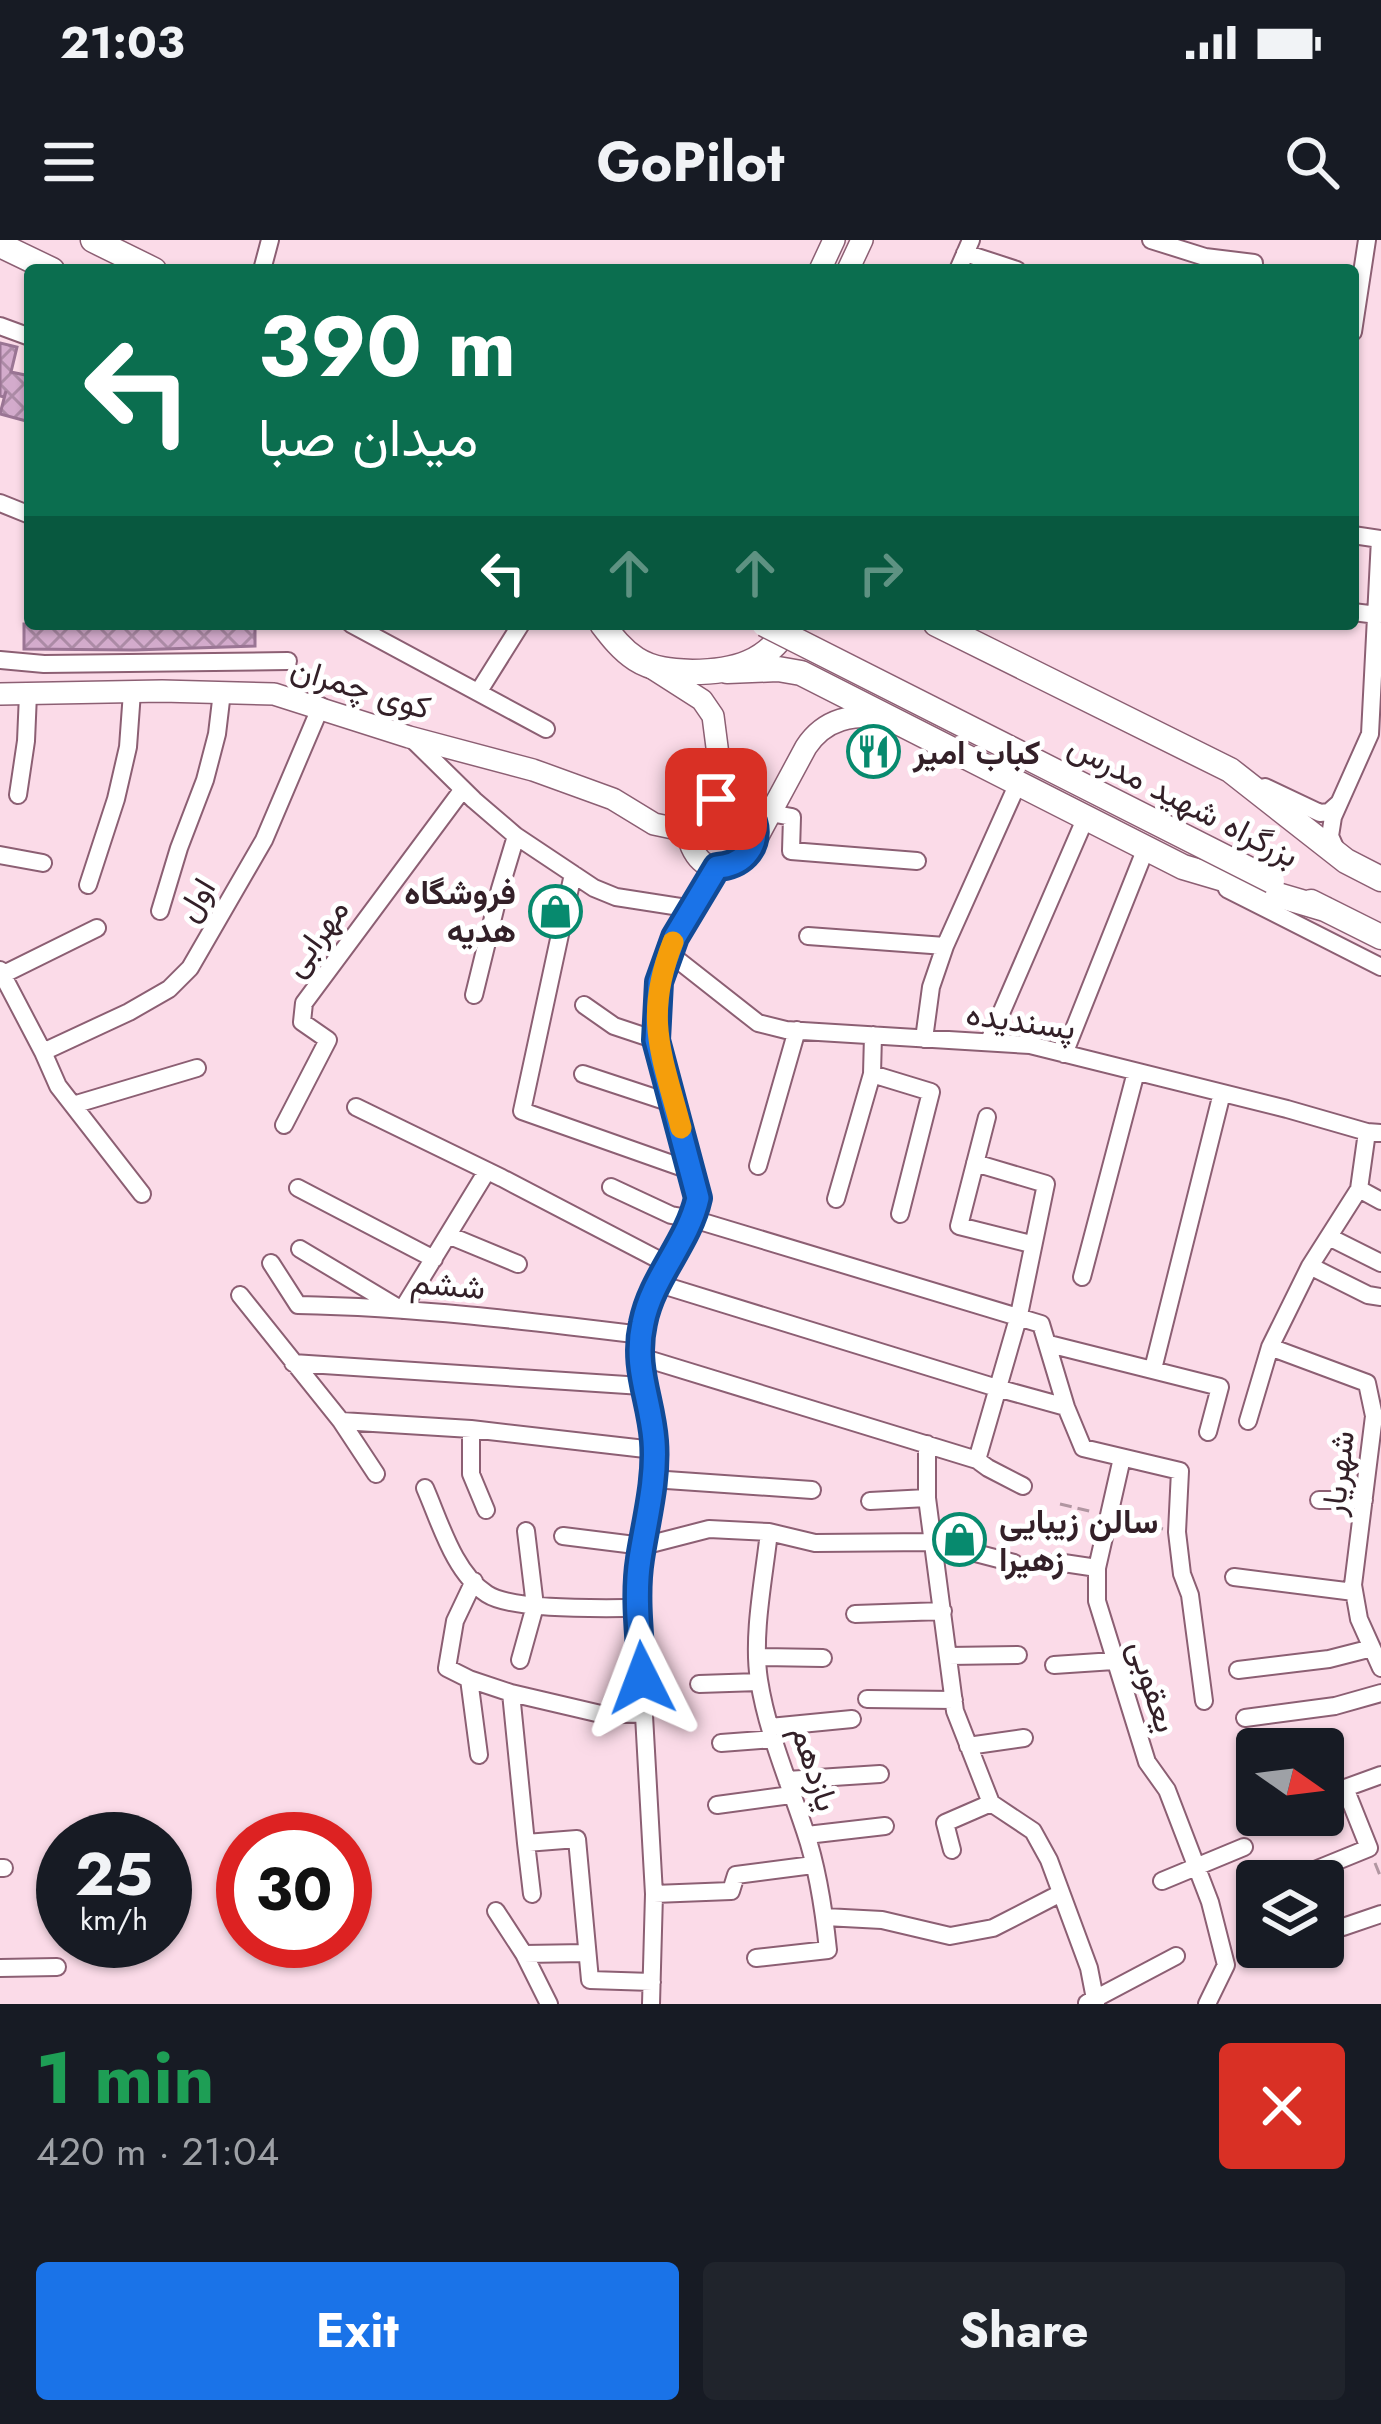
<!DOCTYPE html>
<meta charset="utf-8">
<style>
body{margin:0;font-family:Jost,Vazirmatn,sans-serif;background:#20242c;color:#f1f3f6;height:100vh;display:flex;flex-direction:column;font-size:45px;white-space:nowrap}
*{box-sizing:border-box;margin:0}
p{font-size:39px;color:#9ea1a6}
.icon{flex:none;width:66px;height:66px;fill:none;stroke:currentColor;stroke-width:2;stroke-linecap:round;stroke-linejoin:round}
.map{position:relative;height:1764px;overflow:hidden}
.panel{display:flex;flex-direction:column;background:#171b24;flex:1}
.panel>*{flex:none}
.banner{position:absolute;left:24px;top:24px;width:1335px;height:366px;border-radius:12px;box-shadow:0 3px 9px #0004;background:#0b6e4f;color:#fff;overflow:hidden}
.needle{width:78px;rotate:104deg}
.fabs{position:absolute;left:1236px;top:1488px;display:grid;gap:24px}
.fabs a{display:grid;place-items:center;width:108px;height:108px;border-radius:12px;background:#171b24;box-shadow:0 3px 9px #0004;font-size:60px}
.speed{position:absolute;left:36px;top:1572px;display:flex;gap:24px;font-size:60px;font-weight:700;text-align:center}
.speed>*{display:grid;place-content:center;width:156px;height:156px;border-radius:50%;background:#171b24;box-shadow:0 3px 9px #0004;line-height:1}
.speed small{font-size:30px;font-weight:400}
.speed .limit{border:18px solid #d22;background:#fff;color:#111}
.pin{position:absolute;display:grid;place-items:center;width:102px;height:102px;color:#fff;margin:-51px;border-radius:24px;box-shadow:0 6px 18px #0006}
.me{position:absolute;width:132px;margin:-66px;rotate:357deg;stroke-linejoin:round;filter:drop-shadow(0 0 9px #0008)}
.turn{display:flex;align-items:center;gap:42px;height:252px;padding:0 36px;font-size:54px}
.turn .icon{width:156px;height:156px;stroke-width:2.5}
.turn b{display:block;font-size:84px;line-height:102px}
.lanes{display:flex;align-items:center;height:114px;padding:0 36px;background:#0003;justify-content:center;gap:60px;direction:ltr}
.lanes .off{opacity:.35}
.round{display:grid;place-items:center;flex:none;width:126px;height:126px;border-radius:12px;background:#20242c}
.overview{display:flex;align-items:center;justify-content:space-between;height:204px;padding:0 36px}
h1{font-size:72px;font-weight:700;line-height:90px;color:#1e9e55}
.button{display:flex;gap:24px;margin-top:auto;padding:24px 36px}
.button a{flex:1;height:138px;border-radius:12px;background:#1a73e8;color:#fff;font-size:48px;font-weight:700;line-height:138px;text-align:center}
.button a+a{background:#20242c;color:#f1f3f6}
.status{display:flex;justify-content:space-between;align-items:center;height:84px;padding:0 60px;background:#171b24;direction:ltr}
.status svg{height:33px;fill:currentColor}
header{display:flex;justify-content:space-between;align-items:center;height:156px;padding:0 36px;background:#171b24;font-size:54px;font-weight:700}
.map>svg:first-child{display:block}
.building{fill:url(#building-cross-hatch);stroke:#9a7594;stroke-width:3}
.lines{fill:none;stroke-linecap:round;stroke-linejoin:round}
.minor-casing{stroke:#8c5f73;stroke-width:20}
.major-casing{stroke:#8c5f73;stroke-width:24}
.highway-casing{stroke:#8c5f73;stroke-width:27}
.path{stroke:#b196a1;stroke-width:3;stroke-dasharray:12 6;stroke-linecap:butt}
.minor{stroke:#fff;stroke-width:16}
.major{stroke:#fff;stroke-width:21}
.highway{stroke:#fff;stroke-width:24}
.highway-bridge-casing{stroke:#8c5f73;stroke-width:27;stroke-linecap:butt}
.highway-bridge{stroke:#fff;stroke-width:24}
.route-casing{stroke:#114b97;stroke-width:30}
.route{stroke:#1a73e8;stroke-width:21}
.slow{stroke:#f59e0b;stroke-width:21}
.labels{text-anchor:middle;stroke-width:10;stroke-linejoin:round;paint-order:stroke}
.street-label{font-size:33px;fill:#332028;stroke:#fff}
.poi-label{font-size:33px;font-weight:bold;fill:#332028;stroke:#fff;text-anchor:start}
</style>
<div class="status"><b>21:03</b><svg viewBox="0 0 49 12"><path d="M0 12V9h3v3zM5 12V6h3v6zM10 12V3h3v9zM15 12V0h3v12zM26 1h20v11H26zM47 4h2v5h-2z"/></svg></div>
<header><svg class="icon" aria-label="menu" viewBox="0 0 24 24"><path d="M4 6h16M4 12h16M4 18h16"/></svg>GoPilot<svg class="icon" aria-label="search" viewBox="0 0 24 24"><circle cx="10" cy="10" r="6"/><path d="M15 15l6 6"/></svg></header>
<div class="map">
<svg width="1381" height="1764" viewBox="0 0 1381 1764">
<defs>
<pattern id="building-cross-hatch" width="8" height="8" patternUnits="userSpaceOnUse" patternTransform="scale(3)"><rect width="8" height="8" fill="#d3abcc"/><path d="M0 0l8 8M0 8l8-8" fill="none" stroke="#ac8ba6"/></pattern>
</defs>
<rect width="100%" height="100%" fill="#fbdbe8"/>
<path class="building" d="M 0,103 L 17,107 L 11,132 L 30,136 L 30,182 L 0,174 L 6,151 L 4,157 L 0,156 Z
M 24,384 L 255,384 L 255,406 L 134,410 L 24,409 Z"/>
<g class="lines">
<defs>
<path id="minor" d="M 1151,0 L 1205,17 L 1254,23
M 965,13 L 1017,30
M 262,30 L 270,0
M 958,30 L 971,0
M 0,86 L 30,97
M 1353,92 L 1367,0
M 0,263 L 30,275
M 1353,372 L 1377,375
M 351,384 L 546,489
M 0,420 L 44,424 L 288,421
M 479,451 L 521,384
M 410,497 L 474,560 L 516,596 L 594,648 L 616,657 L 693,669
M 1265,547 L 1320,573 L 1329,572 L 1338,564
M 18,555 L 26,501 L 28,454
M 770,573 L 792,577 L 791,611 L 917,621
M 1338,614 L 1330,596 L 1333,577 L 1370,494 L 1380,299 L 1353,295
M 0,615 L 43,623
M 573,634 L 522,871 L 692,931
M 88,645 L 116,559 L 128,507 L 132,452
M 1227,649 L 1381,727
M 160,671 L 179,608 L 205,540 L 217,494 L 222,452
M 808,696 L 945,706
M 669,713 L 758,783 L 786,790 L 1030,805 L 1287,869 L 1367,892 L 1381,893
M 0,730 L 43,812 L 58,846 L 142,954
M 2,735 L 97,688
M 474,755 L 500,649 L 516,596
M 584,765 L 614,786 L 656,800
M 924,799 L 931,747 L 945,706 L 1018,543
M 989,801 L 1086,577
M 43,812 L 129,772 L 169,749 L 190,728 L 264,600 L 321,466
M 1064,814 L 1146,608
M 583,834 L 674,864
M 872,834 L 931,852 L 900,974
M 73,865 L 197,828
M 356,867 L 502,938 L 667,1024
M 987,877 L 959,986 L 1031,1004
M 284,885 L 328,800 L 302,782 L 304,763 L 463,549
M 975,923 L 1046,944 L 1019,1075 L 977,1220
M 758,926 L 797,790
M 611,947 L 671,975 L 693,979 L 1041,1084 L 1066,1167 L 1083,1208 L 1180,1231 L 1177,1292 L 1182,1334 L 1190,1355 L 1204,1461
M 298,948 L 434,1019
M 1359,949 L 1381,961
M 836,959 L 872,834 L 873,795
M 448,995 L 518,1024
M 1329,997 L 1381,1023
M 300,1009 L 402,1070 L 487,931
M 271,1023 L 298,1065 C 413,1067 528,1081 642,1095
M 1310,1026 L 1368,1055 L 1381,1057
M 1082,1037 L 1136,832
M 656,1043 L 997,1148 L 1066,1167
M 240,1055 L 341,1181 L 376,1234
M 1049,1104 L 1220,1147 L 1208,1192
M 1270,1107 L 1367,1143 L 1374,1176 L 1353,1345 L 1359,1379 L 1381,1428
M 641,1117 L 977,1220 L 988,1228 L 1023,1246
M 293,1123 L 642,1146
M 1153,1129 L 1222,853
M 341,1181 L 471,1189 L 654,1210
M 1248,1181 L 1270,1107 L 1310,1026 L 1359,949 L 1367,892
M 471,1189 L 471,1234 L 486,1270
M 927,1204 L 927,1258 L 955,1471 L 991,1563 L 1033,1591 L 1049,1620 L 1089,1728 L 1096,1764
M 1122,1218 L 1097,1328 L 1097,1361 L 1147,1522 L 1167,1550 L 1210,1662 L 1226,1725 L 1207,1764
M 652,1239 L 812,1250
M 425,1248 C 440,1282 454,1333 487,1354 C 513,1371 605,1368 638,1368
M 1319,1260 L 1364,1260
M 870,1261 L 927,1258
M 563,1296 L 643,1306 L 709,1289 L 769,1292 L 815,1303 L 933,1302 L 1014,1323
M 1057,1322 L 1097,1328
M 1234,1337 L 1354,1352
M 474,1341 L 455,1381 L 447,1428 L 469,1439 L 479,1515
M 855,1374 L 943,1371
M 948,1416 L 1018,1415
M 757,1417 L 823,1418
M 520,1420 L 535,1366 L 526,1291
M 1054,1425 L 1114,1421
M 1238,1430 L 1329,1419 L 1372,1408
M 469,1439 L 511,1453 L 526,1603 L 577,1599 L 590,1740 L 652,1742
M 699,1444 L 759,1442
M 511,1453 L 605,1475 L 644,1473
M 867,1459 L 954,1460
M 1245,1478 L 1335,1466 L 1381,1453
M 770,1487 L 852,1479
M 721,1503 L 774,1499
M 968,1506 L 1024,1498
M 787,1540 L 880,1534
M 1323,1556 L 1381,1535
M 717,1565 L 791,1555
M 807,1595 L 885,1586
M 526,1603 L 532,1654
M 952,1610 L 945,1583 L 991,1563
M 0,1628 L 4,1628
M 1162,1641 L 1244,1607
M 1288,1641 L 1369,1608 L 1345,1548
M 654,1654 L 731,1651 L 736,1635 L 813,1625
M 496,1671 L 524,1714 L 549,1764
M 825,1677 L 882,1680 L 950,1696 L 993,1688 L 1061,1653
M 1343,1687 L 1381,1674
M 524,1714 L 586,1713
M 756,1718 L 828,1710 C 824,1671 818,1629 805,1591 C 789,1542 767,1492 759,1440 C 752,1395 764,1338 769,1292
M 0,1728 L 57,1727
M 1087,1763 L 1176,1716
M 651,1764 L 654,1654 L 638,1368 L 639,1322 L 651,1255 L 654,1200 L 640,1131 L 643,1084 L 656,1043 L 693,979 L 698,958 L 656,800 L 660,742 L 675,697 L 717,627"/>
<path id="major" d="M 820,30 L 834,0
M 848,30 L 862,0
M 652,428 L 702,460 L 713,476 L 721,538 L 716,551 L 706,562
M 0,454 L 162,451 L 274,454 L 409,497 L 533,530 L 613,559 L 654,584 L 687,591
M 752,607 C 758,585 748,559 722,559 C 654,557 700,672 750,611 L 806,507 C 825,478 853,474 886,477"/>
<path id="highway" d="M 93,0 L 154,30
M 0,5 L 52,30
M 602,384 C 612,397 622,410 636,419 C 653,430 672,431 692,432 C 734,432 768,423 790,384
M 936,384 L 1230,530 L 1346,621 L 1381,639
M 727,431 L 778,429 L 801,433 L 1183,627 L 1325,669
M 1311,662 L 1381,697"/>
</defs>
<use href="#minor" class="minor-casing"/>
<use href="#major" class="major-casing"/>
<use href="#highway" class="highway-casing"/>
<path class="path" d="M 1060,1264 L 1093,1272
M 1126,1280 L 1163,1289
M 1375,1623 L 1381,1638"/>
<use href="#minor" class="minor"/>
<use href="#major" class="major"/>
<use href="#highway" class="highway"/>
<defs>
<path id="highway-bridge" d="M 764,384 L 1272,641"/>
</defs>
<use href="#highway-bridge" class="highway-bridge-casing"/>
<use href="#highway-bridge" class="highway-bridge"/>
</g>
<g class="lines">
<defs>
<path id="route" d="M 642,1438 C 640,1399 634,1357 640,1319 C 646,1280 657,1240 654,1201 C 651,1159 633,1128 643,1083 C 652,1037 688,1003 698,958 L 656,800 L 659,742 L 675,697 L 717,627 C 768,624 767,559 716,559"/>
</defs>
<use href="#route" class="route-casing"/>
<use href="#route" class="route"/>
<path class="slow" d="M 673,702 C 643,778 662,815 681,888"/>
</g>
<defs>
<symbol id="restaurant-ring" viewBox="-11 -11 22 22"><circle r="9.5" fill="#fff" stroke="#078a6e" stroke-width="1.5"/><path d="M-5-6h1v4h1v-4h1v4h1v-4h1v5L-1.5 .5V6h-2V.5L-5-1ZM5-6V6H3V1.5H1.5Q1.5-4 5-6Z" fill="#078a6e"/></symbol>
<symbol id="shop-ring" viewBox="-11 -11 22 22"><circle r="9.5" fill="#fff" stroke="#078a6e" stroke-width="1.5"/><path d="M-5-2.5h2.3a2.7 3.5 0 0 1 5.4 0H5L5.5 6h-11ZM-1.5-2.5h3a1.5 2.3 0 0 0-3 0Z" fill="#078a6e"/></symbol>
</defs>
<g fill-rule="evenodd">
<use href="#restaurant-ring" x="844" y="482" width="59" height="59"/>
<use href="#shop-ring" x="526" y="642" width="59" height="59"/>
<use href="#shop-ring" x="930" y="1270" width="59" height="59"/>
</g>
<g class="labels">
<g class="street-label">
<text transform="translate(361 447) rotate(17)" y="12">کوی چمران</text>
<text transform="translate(1184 560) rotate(27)" y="12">بزرگراه شهید مدرس</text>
<text transform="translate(195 659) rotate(-59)" y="12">اول</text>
<text transform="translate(315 697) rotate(-54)" y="12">مهرابی</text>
<text transform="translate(1021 780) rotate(8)" y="12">پسندیده</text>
<text transform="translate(448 1044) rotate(5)" y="12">ششم</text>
<text transform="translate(1337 1233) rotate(-83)" y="12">شهریار</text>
<text transform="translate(1154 1446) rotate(72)" y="12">یعقوبی</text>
<text transform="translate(816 1528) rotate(72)" y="12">یازدهم</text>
</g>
<g class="poi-label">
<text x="913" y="524">کباب امیر</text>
<text x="516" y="664" text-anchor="end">فروشگاه<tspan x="516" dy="38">هدیه</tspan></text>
<text x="999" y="1293">سالن زیبایی<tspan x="999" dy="38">زهیرا</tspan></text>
</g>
</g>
</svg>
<div class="fabs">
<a><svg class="needle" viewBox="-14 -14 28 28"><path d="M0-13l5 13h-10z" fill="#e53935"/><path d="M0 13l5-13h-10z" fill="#9ea1a6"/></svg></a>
<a><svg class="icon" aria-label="layers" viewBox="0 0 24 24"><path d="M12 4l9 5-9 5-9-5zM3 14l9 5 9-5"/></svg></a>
</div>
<div class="speed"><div>25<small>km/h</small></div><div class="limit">30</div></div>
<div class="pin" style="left:716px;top:559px;background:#d93025"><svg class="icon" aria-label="arrive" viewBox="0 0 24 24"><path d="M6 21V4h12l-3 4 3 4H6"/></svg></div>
<svg class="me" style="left:642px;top:1438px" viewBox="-20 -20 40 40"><path d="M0-17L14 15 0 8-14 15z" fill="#1a73e8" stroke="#fff" stroke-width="4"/></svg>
<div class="banner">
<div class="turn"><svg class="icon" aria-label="left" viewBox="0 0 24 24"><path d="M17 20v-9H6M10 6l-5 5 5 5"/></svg><div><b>390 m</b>میدان صبا</div></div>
<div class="lanes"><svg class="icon" aria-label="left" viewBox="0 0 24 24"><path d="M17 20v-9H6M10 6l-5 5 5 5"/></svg><svg class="icon off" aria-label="ahead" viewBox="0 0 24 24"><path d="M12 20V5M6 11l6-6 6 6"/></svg><svg class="icon off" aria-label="ahead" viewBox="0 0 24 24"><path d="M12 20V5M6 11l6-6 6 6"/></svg><svg class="icon off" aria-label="right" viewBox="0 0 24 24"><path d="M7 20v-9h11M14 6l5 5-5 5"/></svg></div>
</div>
</div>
<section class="panel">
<div class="overview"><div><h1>1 min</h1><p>420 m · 21:04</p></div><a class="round" style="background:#d93025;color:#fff"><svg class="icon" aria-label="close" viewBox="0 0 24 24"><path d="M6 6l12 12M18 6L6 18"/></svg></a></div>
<div class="button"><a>Exit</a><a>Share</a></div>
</section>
